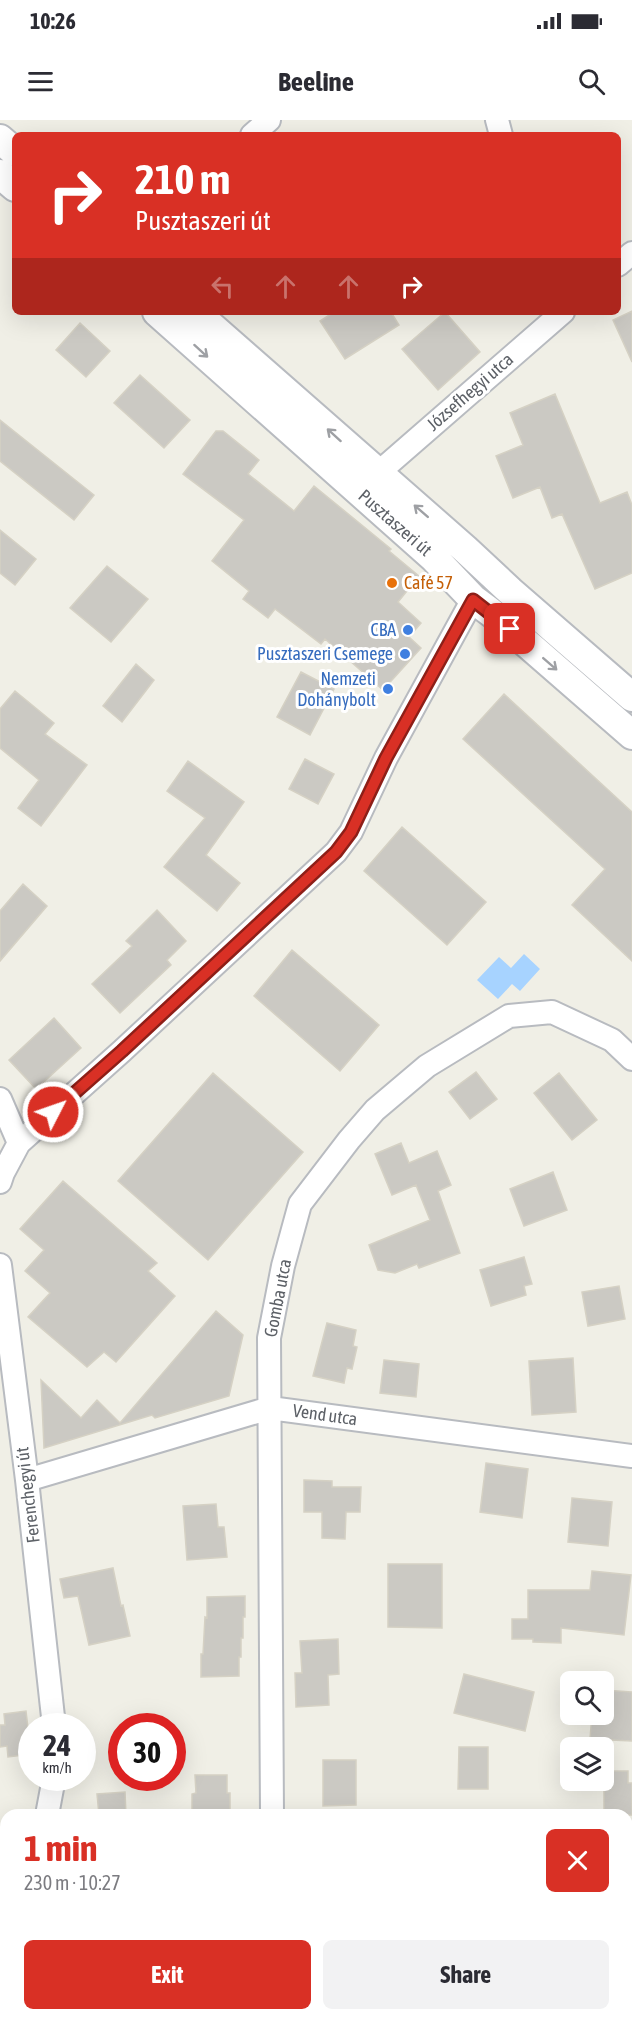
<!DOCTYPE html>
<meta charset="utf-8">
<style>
body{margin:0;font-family:"Asap Condensed",sans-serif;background:#f2f2f3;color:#2b2b33;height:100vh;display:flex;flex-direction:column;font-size:22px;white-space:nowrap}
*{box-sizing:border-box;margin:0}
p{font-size:20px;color:#7c7c81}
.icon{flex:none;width:33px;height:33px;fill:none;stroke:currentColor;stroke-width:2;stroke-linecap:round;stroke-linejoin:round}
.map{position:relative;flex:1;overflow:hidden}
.panel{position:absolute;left:0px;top:1689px;width:633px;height:212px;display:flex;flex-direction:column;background:#fff;border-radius:18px 18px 0 0;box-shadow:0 6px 24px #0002}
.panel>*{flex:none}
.hud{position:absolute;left:12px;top:12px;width:609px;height:183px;border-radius:9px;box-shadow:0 6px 24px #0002;background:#d93025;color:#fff;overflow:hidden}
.controls{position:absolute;left:560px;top:1551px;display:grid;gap:12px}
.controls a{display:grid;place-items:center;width:54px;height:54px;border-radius:9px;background:#fff;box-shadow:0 6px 24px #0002;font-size:30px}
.speed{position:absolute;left:18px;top:1593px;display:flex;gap:12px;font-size:30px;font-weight:700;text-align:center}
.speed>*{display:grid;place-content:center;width:78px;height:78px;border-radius:50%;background:#fff;box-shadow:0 6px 24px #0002;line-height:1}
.speed small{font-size:15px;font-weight:400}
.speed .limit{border:9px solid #d22;background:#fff;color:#111}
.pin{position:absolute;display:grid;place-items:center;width:51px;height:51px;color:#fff;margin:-26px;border-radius:12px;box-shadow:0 3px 9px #0006}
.me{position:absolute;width:66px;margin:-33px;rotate:49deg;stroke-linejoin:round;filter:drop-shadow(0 0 4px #0008)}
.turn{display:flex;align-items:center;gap:21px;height:126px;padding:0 24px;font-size:27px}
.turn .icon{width:78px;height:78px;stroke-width:2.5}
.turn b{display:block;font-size:42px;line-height:51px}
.lanes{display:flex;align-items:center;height:57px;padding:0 24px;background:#0003;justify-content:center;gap:30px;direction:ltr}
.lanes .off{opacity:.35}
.round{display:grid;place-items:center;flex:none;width:63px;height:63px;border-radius:9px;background:#f2f2f3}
.headline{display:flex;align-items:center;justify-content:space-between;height:102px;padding:0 24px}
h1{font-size:36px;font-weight:700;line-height:45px;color:#d93025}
.button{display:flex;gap:12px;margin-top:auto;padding:12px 24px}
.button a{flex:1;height:69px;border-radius:9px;background:#d93025;color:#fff;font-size:24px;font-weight:700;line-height:69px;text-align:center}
.button a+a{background:#f2f2f3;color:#2b2b33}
.status{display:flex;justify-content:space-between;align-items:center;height:42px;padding:0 30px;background:#fff;direction:ltr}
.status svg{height:16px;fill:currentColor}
header{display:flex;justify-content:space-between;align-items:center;height:78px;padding:0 24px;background:#fff;font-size:27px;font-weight:700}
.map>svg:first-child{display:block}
.water{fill:#a7d3ff}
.building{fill:#cbc9c3;stroke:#d5d1c4;stroke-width:1.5}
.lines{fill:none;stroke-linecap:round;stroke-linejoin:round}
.minor-casing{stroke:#b8bbc0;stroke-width:26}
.tertiary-casing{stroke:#b8bbc0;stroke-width:32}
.minor{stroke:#fff;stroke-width:22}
.tertiary{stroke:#fff;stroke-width:28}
.oneway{stroke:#9ea0a4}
.route-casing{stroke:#8d1f18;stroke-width:15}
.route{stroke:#d93025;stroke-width:10}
.food-dot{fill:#e8710a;stroke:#fff;stroke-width:2}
.shop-dot{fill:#3f7fe0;stroke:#fff;stroke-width:2}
.labels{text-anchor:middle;stroke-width:6;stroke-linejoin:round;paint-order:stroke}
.street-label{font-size:18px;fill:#5d6167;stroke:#fff}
.food-label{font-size:18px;fill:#c56008;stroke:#fff;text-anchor:start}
.shop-label{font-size:18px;fill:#366cbe;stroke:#fff;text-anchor:end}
</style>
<div class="status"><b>10:26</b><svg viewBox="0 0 49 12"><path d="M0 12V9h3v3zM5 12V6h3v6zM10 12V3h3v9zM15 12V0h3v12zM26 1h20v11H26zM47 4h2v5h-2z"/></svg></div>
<header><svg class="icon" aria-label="menu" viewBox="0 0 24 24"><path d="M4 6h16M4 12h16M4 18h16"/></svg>Beeline<svg class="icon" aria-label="search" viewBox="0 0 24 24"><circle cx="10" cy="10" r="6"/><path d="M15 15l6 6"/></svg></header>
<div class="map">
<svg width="632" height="1900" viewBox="0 0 632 1900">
<rect width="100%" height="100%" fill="#f0efe6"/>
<path class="water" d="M 524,834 L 540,849 L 520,871 L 512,864 L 498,879 L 477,860 L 499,837 L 511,848 Z"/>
<path class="building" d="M 632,191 L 632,242 L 613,200 Z
M 334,192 L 391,192 L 399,205 L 345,239 L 320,201 Z
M 445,192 L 480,232 L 438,270 L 402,229 Z
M 80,203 L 110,231 L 86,257 L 56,230 Z
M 140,255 L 190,300 L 164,328 L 114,283 Z
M 555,274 L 600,383 L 627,372 L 632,385 L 632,453 L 595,469 L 562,394 L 552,398 L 540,367 L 513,378 L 496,336 L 523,325 L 510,293 Z
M 0,300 L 94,375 L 74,400 L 0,341 Z
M 216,311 L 223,311 L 259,340 L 248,354 L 294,391 L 314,366 L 391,429 L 389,431 L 419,456 L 398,482 L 421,503 L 409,517 L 421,528 L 383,570 L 325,519 L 321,524 L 275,489 L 268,498 L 243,479 L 249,471 L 212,441 L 244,400 L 183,354 Z
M 0,410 L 36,439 L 15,465 L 0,453 Z
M 107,446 L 148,479 L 111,522 L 70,488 Z
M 136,544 L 154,560 L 122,602 L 103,586 Z
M 301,552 L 334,569 L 310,615 L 277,597 Z
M 15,571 L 54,603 L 45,614 L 87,645 L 41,706 L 18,688 L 39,660 L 0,628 L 0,589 Z
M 504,574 L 632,692 L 632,841 L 572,785 L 605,749 L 463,619 Z
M 305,639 L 334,654 L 318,684 L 289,669 Z
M 188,641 L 244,682 L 206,735 L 240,763 L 217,791 L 164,747 L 205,698 L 167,671 Z
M 402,707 L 486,782 L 447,825 L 364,751 Z
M 23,764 L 47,786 L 0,841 L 0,791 Z
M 157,790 L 186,821 L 167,840 L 171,845 L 120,893 L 92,864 L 132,826 L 126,821 Z
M 292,830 L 379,905 L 340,951 L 254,876 Z
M 54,898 L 81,928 L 36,969 L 9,940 Z
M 476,952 L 497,979 L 470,999 L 449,972 Z
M 213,953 L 303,1032 L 208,1140 L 118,1061 Z
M 559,953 L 597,1000 L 572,1020 L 534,973 Z
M 401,1023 L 409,1043 L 437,1031 L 451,1065 L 438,1071 L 460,1133 L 419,1148 L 417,1144 L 395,1153 L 378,1150 L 369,1125 L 430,1100 L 416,1065 L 392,1075 L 375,1034 Z
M 553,1052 L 567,1090 L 524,1106 L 510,1069 Z
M 63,1061 L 157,1143 L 148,1151 L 175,1176 L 116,1242 L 104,1232 L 87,1247 L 28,1197 L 50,1173 L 25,1151 L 44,1130 L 20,1109 Z
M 524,1137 L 532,1164 L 524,1166 L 526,1175 L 491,1186 L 480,1150 Z
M 619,1166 L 625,1199 L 588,1206 L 582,1172 Z
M 216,1191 L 243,1215 L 229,1276 L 155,1298 L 152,1295 L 44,1328 L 41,1260 L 81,1298 L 97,1280 L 120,1303 Z
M 327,1203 L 356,1210 L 353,1226 L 357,1227 L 352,1249 L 347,1248 L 344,1263 L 313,1256 Z
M 573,1238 L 576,1292 L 532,1295 L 529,1241 Z
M 384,1240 L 419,1244 L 416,1277 L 380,1273 Z
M 486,1343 L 528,1349 L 522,1398 L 480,1392 Z
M 304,1360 L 332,1361 L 332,1367 L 361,1367 L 360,1392 L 346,1392 L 345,1419 L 322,1418 L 322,1392 L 304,1392 Z
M 572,1378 L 612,1382 L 608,1426 L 568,1422 Z
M 216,1384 L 218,1407 L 224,1407 L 227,1437 L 187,1440 L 183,1386 Z
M 388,1444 L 442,1444 L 442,1508 L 388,1507 Z
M 113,1448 L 121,1486 L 123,1485 L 130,1516 L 89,1525 L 78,1476 L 64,1478 L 60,1459 Z
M 592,1451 L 631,1455 L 624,1515 L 561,1508 L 561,1523 L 533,1522 L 533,1519 L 512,1519 L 512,1499 L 528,1499 L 528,1470 L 590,1470 Z
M 245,1476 L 245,1497 L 243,1497 L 243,1518 L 241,1518 L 241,1537 L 239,1537 L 239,1556 L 201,1557 L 201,1534 L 203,1534 L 205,1497 L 207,1498 L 207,1477 Z
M 338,1519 L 339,1554 L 328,1555 L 329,1585 L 296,1587 L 295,1553 L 302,1553 L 300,1521 Z
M 464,1554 L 534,1572 L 525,1611 L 454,1593 Z
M 603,1570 L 632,1572 L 632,1621 L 590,1619 L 592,1594 L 603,1594 Z
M 26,1591 L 31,1634 L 8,1637 L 7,1626 L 0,1627 L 0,1605 L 5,1605 L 4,1594 Z
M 459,1627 L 488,1627 L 488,1669 L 458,1669 Z
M 323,1640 L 356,1640 L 356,1685 L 323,1686 Z
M 604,1651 L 628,1651 L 628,1663 L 632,1663 L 632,1695 L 604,1695 Z
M 195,1655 L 227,1655 L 227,1673 L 230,1673 L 230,1691 L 227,1691 L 227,1695 L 196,1695 L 196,1692 L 192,1692 L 192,1674 L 196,1673 Z
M 125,1672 L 126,1695 L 99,1695 L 97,1674 Z"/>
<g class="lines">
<defs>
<path id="minor" d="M 497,0 L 501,15
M 252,15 L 269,0
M 618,145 L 632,133
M 378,353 L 563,192
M 0,979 L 19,1023
M 0,1062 L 3,1053 L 19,1023 L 122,931 L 336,732 L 351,712 L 386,638 L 473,479
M 0,1145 L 27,1360 L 54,1606
M 27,1360 L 270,1288 L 632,1336
M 47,1695 L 54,1658
M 272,1695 L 269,1218 L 283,1146 L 300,1084 L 349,1020 L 375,990 L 427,946 L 509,896 L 552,892 L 612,920 L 632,939
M 2,1900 L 6,1881"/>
<path id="tertiary" d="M 0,19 L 15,32
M 0,54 L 15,67
M 157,192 L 434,438 L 473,479 L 493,494 L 632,615
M 195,192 L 465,429 L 510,471 L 632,577"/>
</defs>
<use href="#minor" class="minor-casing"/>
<use href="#tertiary" class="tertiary-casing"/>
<use href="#minor" class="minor"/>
<use href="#tertiary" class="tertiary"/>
</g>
<defs><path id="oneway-shaft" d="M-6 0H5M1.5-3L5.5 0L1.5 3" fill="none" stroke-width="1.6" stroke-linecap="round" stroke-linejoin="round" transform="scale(1.5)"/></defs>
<g class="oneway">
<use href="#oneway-shaft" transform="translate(201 231) rotate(42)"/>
<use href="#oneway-shaft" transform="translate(334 315) rotate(-138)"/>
<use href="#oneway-shaft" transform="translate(421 391) rotate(-139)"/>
<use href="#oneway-shaft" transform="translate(550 544) rotate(41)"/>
</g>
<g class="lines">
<defs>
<path id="route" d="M 53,992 L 122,931 L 336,732 L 351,712 L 386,638 L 473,480 L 510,509"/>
</defs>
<use href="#route" class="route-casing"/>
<use href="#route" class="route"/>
</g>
<circle class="food-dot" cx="392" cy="463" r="6"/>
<g class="shop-dot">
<circle cx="408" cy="510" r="6"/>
<circle cx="405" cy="534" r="6"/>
<circle cx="388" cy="569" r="6"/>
</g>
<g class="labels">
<g class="street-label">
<text transform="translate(470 272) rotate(-41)" y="6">Józsefhegyi utca</text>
<text transform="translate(395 403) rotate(41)" y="6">Pusztaszeri út</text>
<text transform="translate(278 1178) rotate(-79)" y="6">Gomba utca</text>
<text transform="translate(325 1295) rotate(8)" y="6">Vend utca</text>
<text transform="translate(28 1375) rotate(-97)" y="6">Ferenchegyi út</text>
</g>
<g class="food-label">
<text x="404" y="469">Café 57</text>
</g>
<g class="shop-label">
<text x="396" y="516">CBA</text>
<text x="393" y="540">Pusztaszeri Csemege</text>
<text x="376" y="565">Nemzeti<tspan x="376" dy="21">Dohánybolt</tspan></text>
</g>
</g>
</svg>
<div class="controls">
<a><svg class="icon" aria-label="search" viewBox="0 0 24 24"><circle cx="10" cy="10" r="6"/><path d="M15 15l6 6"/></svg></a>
<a><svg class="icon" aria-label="layers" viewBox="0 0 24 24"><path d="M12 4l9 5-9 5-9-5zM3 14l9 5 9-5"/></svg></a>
</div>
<div class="speed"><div>24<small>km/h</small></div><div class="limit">30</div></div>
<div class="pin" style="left:510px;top:509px;background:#d93025"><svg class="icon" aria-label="arrive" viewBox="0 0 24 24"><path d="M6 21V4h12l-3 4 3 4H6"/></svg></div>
<svg class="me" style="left:53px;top:992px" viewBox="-20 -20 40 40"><circle r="17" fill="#d93025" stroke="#fff" stroke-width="3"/><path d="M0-11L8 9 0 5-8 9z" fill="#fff"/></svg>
<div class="hud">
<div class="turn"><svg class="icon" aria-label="right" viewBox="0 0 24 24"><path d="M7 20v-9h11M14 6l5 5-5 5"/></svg><div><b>210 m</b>Pusztaszeri út</div></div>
<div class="lanes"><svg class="icon off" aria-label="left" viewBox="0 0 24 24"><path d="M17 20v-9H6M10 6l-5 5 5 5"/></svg><svg class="icon off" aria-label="ahead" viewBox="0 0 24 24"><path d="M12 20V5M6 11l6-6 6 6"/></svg><svg class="icon off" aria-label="ahead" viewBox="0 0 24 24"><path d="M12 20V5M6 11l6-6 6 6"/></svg><svg class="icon" aria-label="right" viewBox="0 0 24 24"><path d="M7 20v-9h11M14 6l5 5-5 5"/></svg></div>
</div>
<section class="panel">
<div class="headline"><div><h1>1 min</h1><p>230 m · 10:27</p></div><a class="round" style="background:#d93025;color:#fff"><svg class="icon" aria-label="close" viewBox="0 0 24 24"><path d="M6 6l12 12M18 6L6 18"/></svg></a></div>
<div class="button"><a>Exit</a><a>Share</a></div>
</section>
</div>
